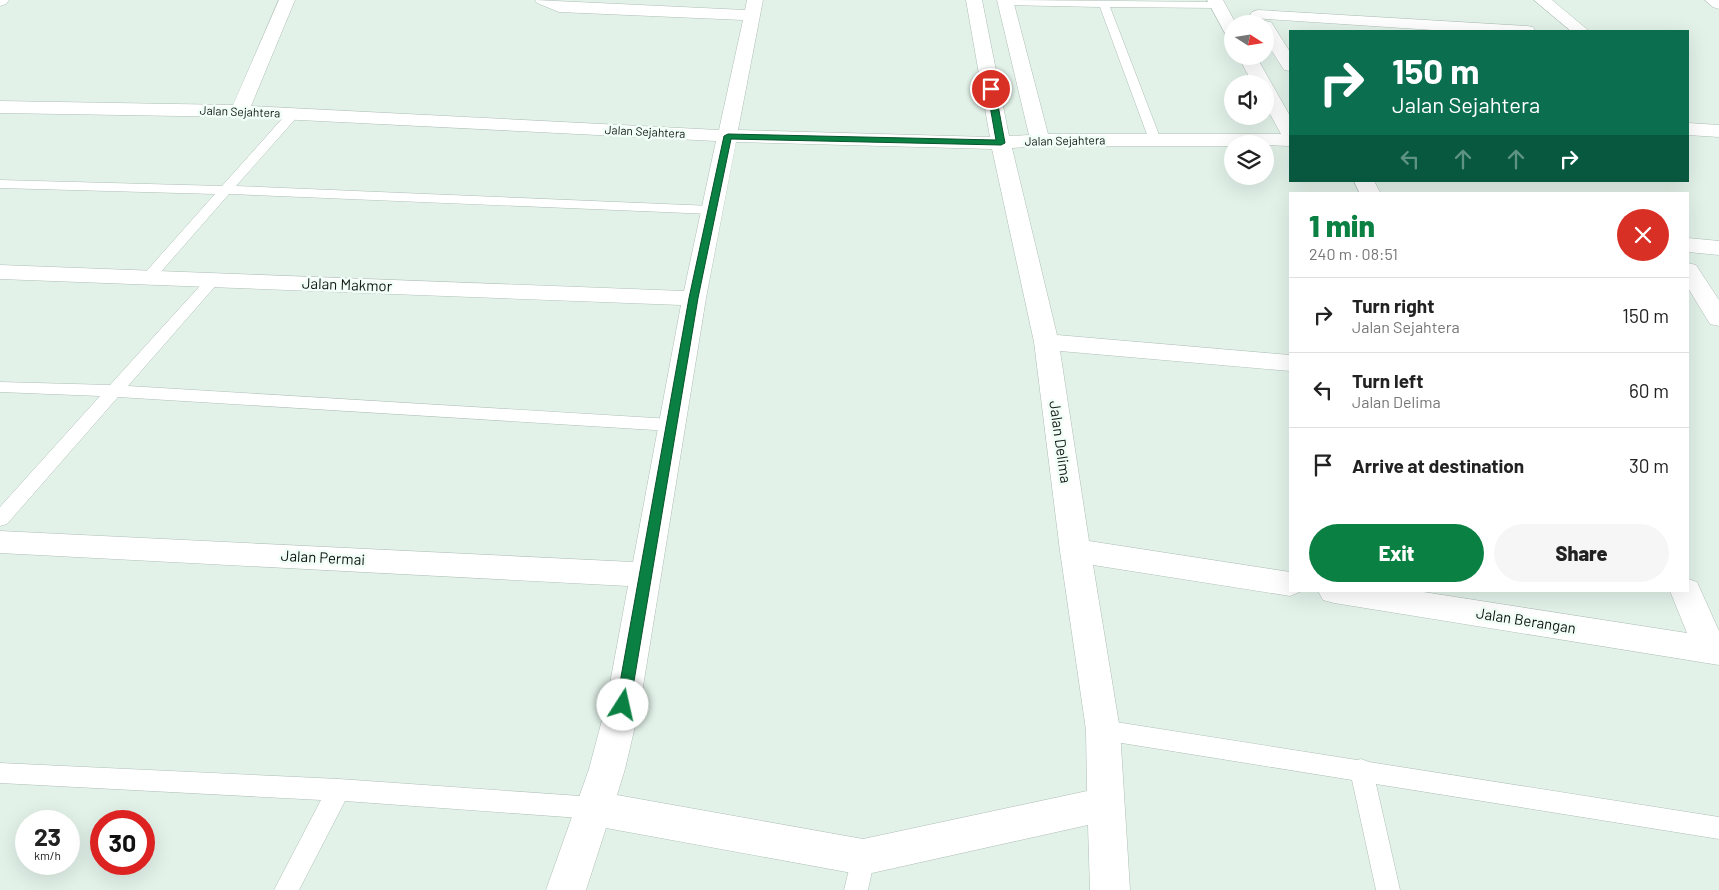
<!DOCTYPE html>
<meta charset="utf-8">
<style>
body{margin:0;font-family:Barlow,sans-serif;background:#f6f6f6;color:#222;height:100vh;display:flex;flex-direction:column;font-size:19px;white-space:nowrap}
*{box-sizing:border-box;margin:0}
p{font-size:16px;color:#767676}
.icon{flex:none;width:28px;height:28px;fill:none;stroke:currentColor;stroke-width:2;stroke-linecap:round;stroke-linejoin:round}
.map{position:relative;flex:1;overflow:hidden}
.details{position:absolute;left:1289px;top:192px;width:400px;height:400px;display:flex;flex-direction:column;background:#fff;border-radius:0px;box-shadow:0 5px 20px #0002}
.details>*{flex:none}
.banner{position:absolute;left:1289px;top:30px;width:400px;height:152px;border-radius:0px;box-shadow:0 5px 20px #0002;background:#0b6e4f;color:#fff;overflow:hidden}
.needle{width:32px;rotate:102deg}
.buttons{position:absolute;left:1224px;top:15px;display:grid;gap:10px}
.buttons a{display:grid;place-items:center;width:50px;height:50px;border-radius:50%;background:#fff;box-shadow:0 5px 20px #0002;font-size:25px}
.speed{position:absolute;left:15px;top:810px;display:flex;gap:10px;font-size:25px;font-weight:700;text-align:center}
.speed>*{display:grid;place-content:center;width:65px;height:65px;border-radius:50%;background:#fff;box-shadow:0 5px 20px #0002;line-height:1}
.speed small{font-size:12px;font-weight:400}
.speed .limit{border:8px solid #d22;background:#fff;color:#111}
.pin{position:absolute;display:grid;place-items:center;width:42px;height:42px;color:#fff;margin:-21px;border:2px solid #fff;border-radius:50%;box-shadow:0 1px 5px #0007}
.me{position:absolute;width:55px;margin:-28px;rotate:10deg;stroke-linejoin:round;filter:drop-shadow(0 0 4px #0008)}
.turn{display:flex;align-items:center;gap:18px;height:105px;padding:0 20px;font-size:22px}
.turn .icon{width:65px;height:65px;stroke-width:2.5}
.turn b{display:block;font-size:35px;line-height:42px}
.lanes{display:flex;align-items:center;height:48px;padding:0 20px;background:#0003;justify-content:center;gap:25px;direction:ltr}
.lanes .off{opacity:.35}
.round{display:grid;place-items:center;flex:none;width:52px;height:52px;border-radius:26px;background:#f6f6f6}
.head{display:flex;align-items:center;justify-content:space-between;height:85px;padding:0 20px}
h1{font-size:30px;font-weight:800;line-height:38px;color:#0b8043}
.action{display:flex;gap:10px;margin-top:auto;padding:10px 20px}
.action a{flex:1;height:58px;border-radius:30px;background:#0b8043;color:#fff;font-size:20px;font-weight:800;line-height:58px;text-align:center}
.action a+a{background:#f6f6f6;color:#222}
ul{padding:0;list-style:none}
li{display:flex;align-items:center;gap:15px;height:75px;padding:0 20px;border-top:1px solid #e0e0e0}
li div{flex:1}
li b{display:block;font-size:19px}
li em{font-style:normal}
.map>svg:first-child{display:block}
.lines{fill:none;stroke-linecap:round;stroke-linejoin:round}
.service-casing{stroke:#afbeb6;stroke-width:1}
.minor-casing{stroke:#afbeb6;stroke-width:1}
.service{fill:#fff;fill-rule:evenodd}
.minor{fill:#fff;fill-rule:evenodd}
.route{fill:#0b8043;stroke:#07532c}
.labels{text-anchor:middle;stroke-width:5;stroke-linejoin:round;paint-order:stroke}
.far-street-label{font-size:12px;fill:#0f1512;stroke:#f1fef7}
.street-label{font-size:15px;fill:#0f1512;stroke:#f1fef7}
</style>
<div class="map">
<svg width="1719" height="890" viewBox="0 0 1719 890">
<rect width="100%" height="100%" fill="#e2f2e9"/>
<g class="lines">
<defs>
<path id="service" d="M 1006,0 L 1218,2 L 1223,5 L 1218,8 L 1110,7 L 1161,140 L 1155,144 L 1149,140 L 1100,7 L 1002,5 L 1001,3 Z
M 293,110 L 299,114 L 297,117 L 236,186 L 712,206 L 719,210 L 712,214 L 229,194 L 153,281 L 143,281 L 141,278 L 143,275 L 215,194 L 0,188 L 0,180 L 222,186 L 289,111 Z
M 213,276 L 218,277 L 220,280 L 218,283 L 128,386 L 671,419 L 677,421 L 680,425 L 677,429 L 671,431 L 118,397 L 7,524 L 0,526 L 0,507 L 100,396 L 0,392 L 0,382 L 110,385 L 208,277 Z
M 1103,720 L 1357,760 L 1361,759 L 1369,762 L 1719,817 L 1719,839 L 1376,784 L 1400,890 L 1376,890 L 1352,780 L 1103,740 L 1095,737 L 1092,730 L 1095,723 Z
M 0,763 L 339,779 L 594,797 L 602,800 L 606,808 L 602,816 L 594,819 L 345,801 L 299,890 L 274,890 L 321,800 L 0,783 Z
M 863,845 L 872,849 L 875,857 L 868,890 L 844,890 L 854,849 Z"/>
<path id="minor" d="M 0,0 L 9,0 L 6,4 L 0,6 Z
M 279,0 L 295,0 L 251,106 L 719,130 L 743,20 L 559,12 L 537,3 L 535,0 L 745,10 L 747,0 L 763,0 L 738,130 L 990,137 L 966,0 L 982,0 L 1009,136 L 1029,135 L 997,0 L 1013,0 L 1048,134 L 1281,134 L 1265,105 L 1265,84 L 1253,84 L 1238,56 L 1256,56 L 1290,116 L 1290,146 L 1232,144 L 1232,146 L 1040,146 L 1012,148 L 1057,335 L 1290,355 L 1290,371 L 1060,351 L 1089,541 L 1290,572 L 1290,591 L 1302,591 L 1290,596 L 1093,565 L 1120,730 L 1130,890 L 1090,890 L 1088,825 L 863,875 L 606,828 L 586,890 L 546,890 L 589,769 L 606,705 L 628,586 L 0,553 L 0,531 L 633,562 L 681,305 L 0,279 L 0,265 L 684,291 L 716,141 L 240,117 L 0,113 L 0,101 L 233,105 ZM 736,142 L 992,149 L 1034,342 L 1060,551 L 1086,730 L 1087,791 L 863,839 L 617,795 L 625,769 L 640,705 L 706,298 Z
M 1207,0 L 1223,0 L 1236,24 L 1232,24 L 1232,36 L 1226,35 Z
M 1534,0 L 1552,0 L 1589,31 L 1571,31 Z
M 1705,0 L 1719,0 L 1719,9 L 1713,7 Z
M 1258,10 L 1527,26 L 1533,27 L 1535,31 L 1448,31 L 1252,18 L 1250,15 L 1252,12 Z
M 1265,21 L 1271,22 L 1290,52 L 1290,71 L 1284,70 L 1265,40 L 1265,24 L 1258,24 Z
M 1688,123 L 1719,125 L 1719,137 L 1688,135 Z
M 1354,181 L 1374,181 L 1381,194 L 1360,194 Z
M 1688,238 L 1719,241 L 1719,255 L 1688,252 Z
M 1688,263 L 1696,265 L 1719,300 L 1719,326 L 1710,324 L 1688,288 Z
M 1688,579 L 1697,582 L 1719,631 L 1719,665 L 1334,603 L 1323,600 L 1318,591 L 1417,591 L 1687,633 L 1670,591 L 1688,591 Z"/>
</defs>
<use href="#service" class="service-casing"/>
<use href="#minor" class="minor-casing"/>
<use href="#service" class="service"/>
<use href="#minor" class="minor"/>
</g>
<path class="route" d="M 991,87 L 995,89 L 1005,143 L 1001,145 L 731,139 L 698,298 L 630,705 L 628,710 L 623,712 L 618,710 L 616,705 L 689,298 L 724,136 L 728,134 L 996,140 L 987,89 Z"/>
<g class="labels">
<g class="far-street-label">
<text transform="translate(240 112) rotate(2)" y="4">Jalan Sejahtera</text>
<text transform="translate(645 132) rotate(3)" y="4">Jalan Sejahtera</text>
<text transform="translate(1065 141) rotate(-1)" y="4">Jalan Sejahtera</text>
</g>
<g class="street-label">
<text transform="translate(347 285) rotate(2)" y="5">Jalan Makmor</text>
<text transform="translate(1060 442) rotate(82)" y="5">Jalan Delima</text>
<text transform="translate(323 558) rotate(3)" y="5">Jalan Permai</text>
<text transform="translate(1526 621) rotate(9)" y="5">Jalan Berangan</text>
</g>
</g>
</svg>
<div class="buttons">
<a><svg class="needle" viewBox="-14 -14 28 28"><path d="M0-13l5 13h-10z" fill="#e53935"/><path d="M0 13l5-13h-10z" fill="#767676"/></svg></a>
<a><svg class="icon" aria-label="sound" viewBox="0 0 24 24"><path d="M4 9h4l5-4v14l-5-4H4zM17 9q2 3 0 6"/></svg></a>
<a><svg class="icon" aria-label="layers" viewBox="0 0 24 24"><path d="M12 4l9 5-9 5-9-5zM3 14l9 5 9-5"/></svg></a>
</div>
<div class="speed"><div>23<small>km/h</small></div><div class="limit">30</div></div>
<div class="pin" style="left:991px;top:89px;background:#d93025"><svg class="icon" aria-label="arrive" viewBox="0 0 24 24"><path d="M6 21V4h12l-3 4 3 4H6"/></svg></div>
<svg class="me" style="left:623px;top:705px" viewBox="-20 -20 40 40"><circle r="19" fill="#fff"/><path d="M0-13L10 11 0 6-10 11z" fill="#0b8043"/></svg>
<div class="banner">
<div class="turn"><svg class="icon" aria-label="right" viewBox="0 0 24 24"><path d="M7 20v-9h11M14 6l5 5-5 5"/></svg><div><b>150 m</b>Jalan Sejahtera</div></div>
<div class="lanes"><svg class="icon off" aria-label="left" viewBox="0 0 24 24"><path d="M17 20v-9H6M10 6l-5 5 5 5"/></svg><svg class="icon off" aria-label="ahead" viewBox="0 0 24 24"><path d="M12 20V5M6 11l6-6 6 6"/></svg><svg class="icon off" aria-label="ahead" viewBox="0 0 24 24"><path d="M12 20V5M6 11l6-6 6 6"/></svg><svg class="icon" aria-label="right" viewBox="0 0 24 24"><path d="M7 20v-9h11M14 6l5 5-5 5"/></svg></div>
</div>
<section class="details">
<div class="head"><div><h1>1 min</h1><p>240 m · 08:51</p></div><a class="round" style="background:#d93025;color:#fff"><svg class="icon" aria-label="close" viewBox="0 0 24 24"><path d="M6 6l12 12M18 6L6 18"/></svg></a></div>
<ul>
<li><svg class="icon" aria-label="right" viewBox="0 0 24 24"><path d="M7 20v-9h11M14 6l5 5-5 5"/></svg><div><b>Turn right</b><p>Jalan Sejahtera</p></div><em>150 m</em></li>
<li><svg class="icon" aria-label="left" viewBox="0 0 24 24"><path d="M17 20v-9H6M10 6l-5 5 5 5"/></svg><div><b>Turn left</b><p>Jalan Delima</p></div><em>60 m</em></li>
<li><svg class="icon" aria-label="arrive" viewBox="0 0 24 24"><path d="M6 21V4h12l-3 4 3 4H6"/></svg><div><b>Arrive at destination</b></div><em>30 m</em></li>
</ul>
<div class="action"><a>Exit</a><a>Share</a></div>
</section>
</div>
